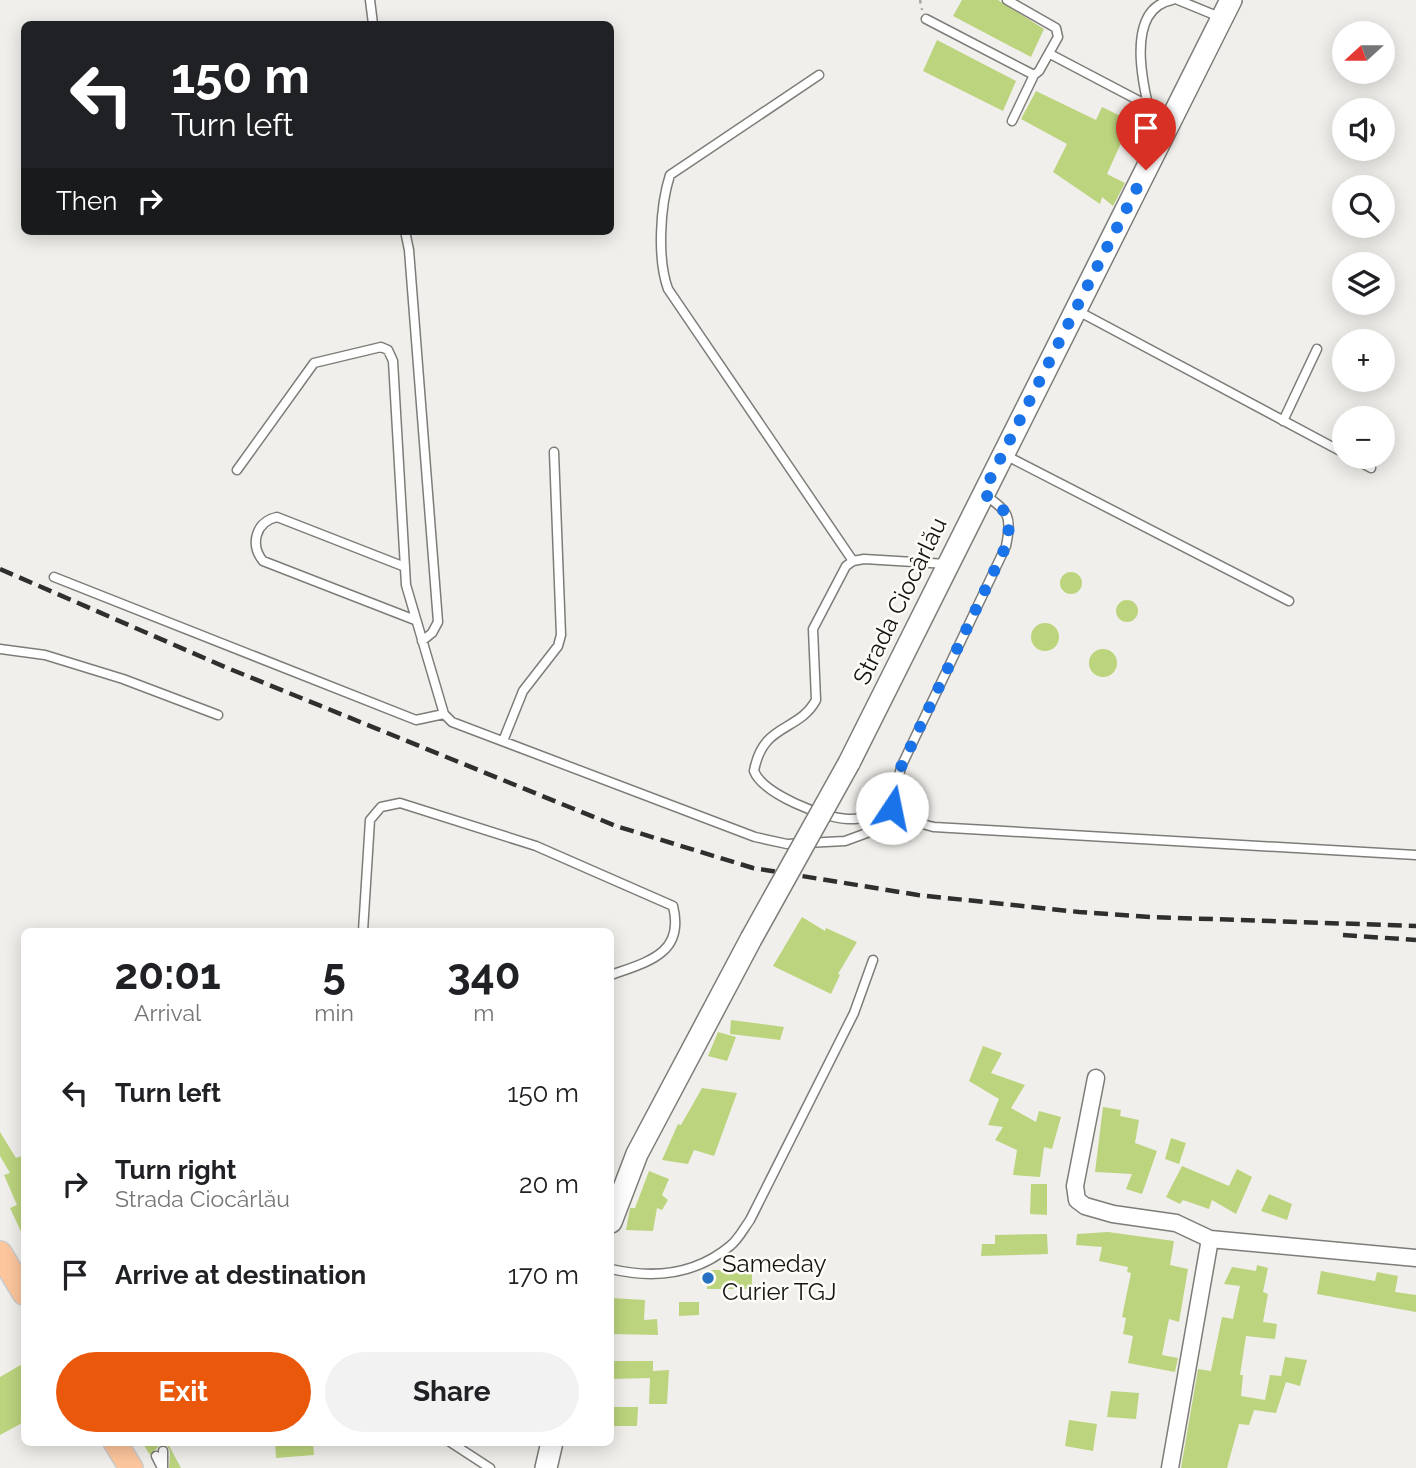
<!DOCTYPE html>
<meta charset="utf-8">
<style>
body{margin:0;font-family:Raleway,sans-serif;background:#f2f2f2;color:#202124;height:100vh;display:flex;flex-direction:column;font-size:26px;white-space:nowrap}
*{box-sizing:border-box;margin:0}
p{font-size:23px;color:#757577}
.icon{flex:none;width:38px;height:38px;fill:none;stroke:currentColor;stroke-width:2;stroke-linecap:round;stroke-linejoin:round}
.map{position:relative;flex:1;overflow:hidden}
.details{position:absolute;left:21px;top:928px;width:593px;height:518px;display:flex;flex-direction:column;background:#fff;border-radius:10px;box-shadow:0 4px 18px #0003}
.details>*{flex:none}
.hud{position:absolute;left:21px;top:21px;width:593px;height:214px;border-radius:10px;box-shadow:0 4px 18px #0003;background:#202124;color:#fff;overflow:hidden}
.needle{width:46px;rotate:249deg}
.buttons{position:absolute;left:1332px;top:21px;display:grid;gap:14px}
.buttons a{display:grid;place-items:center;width:63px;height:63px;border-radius:50%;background:#fff;box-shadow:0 4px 18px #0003;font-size:35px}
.pin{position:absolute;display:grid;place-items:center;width:60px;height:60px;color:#fff;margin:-72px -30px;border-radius:50% 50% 50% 0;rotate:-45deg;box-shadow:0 0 7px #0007}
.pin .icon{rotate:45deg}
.me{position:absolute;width:77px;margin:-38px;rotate:11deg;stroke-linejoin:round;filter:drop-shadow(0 0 5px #0008)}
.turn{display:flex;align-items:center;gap:24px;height:147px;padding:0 35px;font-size:32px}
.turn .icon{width:91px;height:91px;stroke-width:2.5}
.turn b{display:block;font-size:49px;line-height:60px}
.then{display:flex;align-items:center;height:66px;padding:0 35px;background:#0003;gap:14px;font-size:26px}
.eta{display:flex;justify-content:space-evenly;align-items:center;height:119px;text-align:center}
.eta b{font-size:42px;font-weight:700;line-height:49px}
.cta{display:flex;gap:14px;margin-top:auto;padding:14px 35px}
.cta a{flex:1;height:80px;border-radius:42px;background:#ea580c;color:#fff;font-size:28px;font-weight:700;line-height:80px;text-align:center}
.cta a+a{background:#f2f2f2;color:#202124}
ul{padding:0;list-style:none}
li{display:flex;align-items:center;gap:21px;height:91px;padding:0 35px}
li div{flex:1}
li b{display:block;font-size:26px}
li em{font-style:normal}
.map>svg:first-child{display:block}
.building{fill:#bcd47e}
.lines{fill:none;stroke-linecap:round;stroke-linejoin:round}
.service-casing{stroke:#7d7c78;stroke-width:11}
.minor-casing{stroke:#7d7c78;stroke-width:19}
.secondary-casing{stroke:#7d7c78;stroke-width:24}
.primary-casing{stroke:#cbcbcb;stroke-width:26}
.path{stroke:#a8a7a3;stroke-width:2.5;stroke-dasharray:3.5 5;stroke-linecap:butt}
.service{stroke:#fff;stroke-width:8}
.minor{stroke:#fff;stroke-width:16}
.secondary{stroke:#fff;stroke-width:21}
.primary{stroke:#fdc69d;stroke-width:23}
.rail{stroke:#2f2f2d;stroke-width:4.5;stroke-dasharray:14 7;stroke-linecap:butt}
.secondary-bridge-casing{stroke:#7d7c78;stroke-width:24;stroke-linecap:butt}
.secondary-bridge{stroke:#fff;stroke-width:21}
.route{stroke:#1a73e8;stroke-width:12;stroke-dasharray:0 21.6}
.poi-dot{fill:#2871c2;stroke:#fefdf8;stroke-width:2.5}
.labels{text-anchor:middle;stroke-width:5;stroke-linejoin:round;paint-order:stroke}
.street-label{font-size:24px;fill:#141412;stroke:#fefdf8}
.poi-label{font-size:24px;fill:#141412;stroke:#fefdf8;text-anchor:start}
</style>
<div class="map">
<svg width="1416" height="1468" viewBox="0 0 1416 1468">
<rect width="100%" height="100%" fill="#f1efeb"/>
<path class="building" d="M 962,0 L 998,0 L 1044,29 L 1031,57 L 953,16 Z
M 937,40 L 1016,81 L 1003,111 L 923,71 Z
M 1036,91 L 1096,120 L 1102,107 L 1131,121 L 1107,174 L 1125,183 L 1113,206 L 1102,197 L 1100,204 L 1053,172 L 1067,144 L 1021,119 Z
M1060 583a11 11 0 1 1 22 0a11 11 0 1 1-22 0Z
M1116 611a11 11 0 1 1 22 0a11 11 0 1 1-22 0Z
M1031 637a14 14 0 1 1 28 0a14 14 0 1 1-28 0Z
M1089 663a14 14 0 1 1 28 0a14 14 0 1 1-28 0Z
M 802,917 L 825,931 L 826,928 L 857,942 L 838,974 L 840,975 L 831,994 L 773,966 Z
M 731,1020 L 784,1027 L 780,1040 L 730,1034 Z
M 718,1032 L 736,1037 L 727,1061 L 708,1056 Z
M 983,1046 L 1002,1053 L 991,1073 L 1025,1085 L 1011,1108 L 1036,1122 L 1039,1111 L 1061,1117 L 1052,1149 L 1044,1147 L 1040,1177 L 1013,1175 L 1017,1150 L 995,1140 L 1003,1127 L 988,1125 L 999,1099 L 969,1081 Z
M 702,1088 L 737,1093 L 714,1156 L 694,1150 L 688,1164 L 662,1160 L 678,1124 L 681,1125 Z
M 1103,1107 L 1121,1110 L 1120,1116 L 1139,1120 L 1135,1143 L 1157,1151 L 1142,1194 L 1126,1189 L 1132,1174 L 1095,1172 Z
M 0,1132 L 16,1158 L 24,1155 L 24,1238 L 10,1208 L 17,1205 L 4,1175 L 10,1173 L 0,1156 Z
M 1171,1138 L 1186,1143 L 1179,1164 L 1165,1159 Z
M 1182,1166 L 1229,1186 L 1237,1169 L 1252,1177 L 1236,1214 L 1212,1200 L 1209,1209 L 1183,1200 L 1180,1204 L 1166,1197 Z
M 649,1171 L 669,1179 L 662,1195 L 668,1200 L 662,1210 L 657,1208 L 653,1231 L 626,1230 L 630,1208 L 635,1208 Z
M 1031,1184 L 1047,1184 L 1047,1215 L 1030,1214 Z
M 1269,1194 L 1292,1204 L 1287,1220 L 1261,1211 Z
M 1108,1232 L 1174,1241 L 1170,1265 L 1188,1269 L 1179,1322 L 1169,1319 L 1162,1355 L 1178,1358 L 1175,1372 L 1128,1363 L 1133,1336 L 1123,1334 L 1126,1318 L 1122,1317 L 1131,1273 L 1127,1272 L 1128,1267 L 1099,1261 L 1102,1247 L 1076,1245 L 1077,1234 Z
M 1047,1234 L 1048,1254 L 981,1256 L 982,1244 L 995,1244 L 995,1235 Z
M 1257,1265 L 1268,1268 L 1263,1292 L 1268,1294 L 1263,1322 L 1277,1324 L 1275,1339 L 1246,1336 L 1240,1375 L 1243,1375 L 1241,1396 L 1265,1400 L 1270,1375 L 1281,1376 L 1285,1357 L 1307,1360 L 1300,1386 L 1286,1382 L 1276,1413 L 1254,1410 L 1249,1425 L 1239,1424 L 1227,1468 L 1181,1468 L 1198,1369 L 1211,1371 L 1222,1317 L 1233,1319 L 1240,1286 L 1224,1284 L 1232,1267 L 1256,1271 Z
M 707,1270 L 752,1270 L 752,1289 L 707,1289 Z
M 1321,1271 L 1375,1281 L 1377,1272 L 1398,1276 L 1395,1292 L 1416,1295 L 1416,1312 L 1317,1294 Z
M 611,1298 L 645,1300 L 644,1320 L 657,1319 L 658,1335 L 611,1334 Z
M 679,1302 L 699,1302 L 699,1315 L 679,1316 Z
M 611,1361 L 653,1361 L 653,1371 L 669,1370 L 667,1404 L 649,1404 L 650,1378 L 611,1379 Z
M 24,1363 L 24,1422 L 0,1435 L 0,1377 Z
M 1111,1391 L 1139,1393 L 1136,1419 L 1107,1417 Z
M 611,1407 L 638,1407 L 637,1426 L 611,1426 Z
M 1069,1420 L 1097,1424 L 1093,1451 L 1065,1446 Z
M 142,1442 L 167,1442 L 181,1468 L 169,1468 L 170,1451 L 167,1446 L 160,1445 L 150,1455 Z
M 275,1442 L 313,1442 L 314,1455 L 276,1458 Z"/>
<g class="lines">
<defs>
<path id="service" d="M 370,0 L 373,24
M 1007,0 L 1056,28 L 1058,37 L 1039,71 L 1034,75 L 1012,121
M 1178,0 L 1222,18
M 926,19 L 1034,75
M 1050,54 L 1149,106
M 819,75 L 670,175 C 660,206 657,259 668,289 L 853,561
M 1157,140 C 1147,104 1119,10 1172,0
M 405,231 L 409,250 L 438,622 L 432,633 L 422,641
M 1076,310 L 1344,453
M 1283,421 L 1317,349
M 1005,455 L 1289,601
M 1351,457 L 1371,468
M 237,470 L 314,363 L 381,347 L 388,350 L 393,361 L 406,585 L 444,714 L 452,722 L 755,837 L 787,844 L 845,841 L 875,830 L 885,822 L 892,808 L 901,767 L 1006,546 C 1012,516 1009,512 985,495
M 947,564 L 864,559 L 853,561 L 846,566 L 813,629 L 816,700 C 798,733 763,722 754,771 C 763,794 823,818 848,819 C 862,820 882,814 892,815 C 906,817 920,824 934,827 L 1416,855
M 405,567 L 277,517 C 255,522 250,545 263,561 L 415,620
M 54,577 L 416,720 L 444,714
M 0,649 L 45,655 L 123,679 L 218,715
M 503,741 L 523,691 L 558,646 L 561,635 L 554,452
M 363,931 L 370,820 L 381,807 L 400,803 L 536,846 L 673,906 C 685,954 647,962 611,975
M 611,1269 C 654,1279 695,1275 730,1246 C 738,1240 744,1228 750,1220 L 854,1013 L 873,960
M 450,1442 L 490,1468
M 156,1456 L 162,1468
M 163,1467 L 163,1451"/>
<path id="minor" d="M 1096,1078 L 1075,1186 L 1077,1200 L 1085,1206 L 1113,1214 L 1176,1223 L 1210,1239 L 1416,1258
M 1170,1468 L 1210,1239"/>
<path id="secondary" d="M 849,763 L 1231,0
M 611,1222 L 637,1154 L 751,939
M 546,1468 L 552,1442"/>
<path id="primary" d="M 0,1253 L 24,1293
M 115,1442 L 131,1468"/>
</defs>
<use href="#service" class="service-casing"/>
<use href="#minor" class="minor-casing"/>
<use href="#secondary" class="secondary-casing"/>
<use href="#primary" class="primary-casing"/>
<path class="path" d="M 920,0 L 922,10"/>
<use href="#service" class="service"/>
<use href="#minor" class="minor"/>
<use href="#secondary" class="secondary"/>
<use href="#primary" class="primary"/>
<path class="rail" d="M 0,569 L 225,667 L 616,826 L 753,868 L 918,895 L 1079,912 L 1151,917 L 1416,926
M 1343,935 L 1416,940"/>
<defs>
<path id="secondary-bridge" d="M 751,939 L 849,763"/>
</defs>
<use href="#secondary-bridge" class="secondary-bridge-casing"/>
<use href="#secondary-bridge" class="secondary-bridge"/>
</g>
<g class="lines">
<path class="route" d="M 892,808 L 901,767 L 1006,546 C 1013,515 1007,511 983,493 L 1146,170"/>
</g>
<circle class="poi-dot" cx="708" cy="1278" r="7"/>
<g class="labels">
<g class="street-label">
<text transform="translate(900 601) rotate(-64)" y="8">Strada Ciocârlău</text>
</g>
<g class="poi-label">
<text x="722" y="1272">Sameday<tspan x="722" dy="28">Curier TGJ</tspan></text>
</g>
</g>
</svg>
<div class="buttons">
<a><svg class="needle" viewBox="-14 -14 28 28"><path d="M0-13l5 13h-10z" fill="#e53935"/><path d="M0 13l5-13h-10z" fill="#757577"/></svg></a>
<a><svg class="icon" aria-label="sound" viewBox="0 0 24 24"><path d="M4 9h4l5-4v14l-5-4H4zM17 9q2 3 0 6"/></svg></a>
<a><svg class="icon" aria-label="search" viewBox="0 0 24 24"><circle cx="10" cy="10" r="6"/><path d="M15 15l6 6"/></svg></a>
<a><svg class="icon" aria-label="layers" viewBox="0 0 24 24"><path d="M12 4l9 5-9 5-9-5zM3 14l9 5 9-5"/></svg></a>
<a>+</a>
<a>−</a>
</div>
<div class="pin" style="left:1146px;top:170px;background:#d93025"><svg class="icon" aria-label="arrive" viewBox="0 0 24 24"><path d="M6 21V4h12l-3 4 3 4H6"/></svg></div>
<svg class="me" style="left:892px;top:808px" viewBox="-20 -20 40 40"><circle r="19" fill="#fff"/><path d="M0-13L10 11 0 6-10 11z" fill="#1a73e8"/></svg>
<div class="hud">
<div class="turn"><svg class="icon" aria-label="left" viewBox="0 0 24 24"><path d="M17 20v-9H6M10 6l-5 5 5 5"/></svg><div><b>150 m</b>Turn left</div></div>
<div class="then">Then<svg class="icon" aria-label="right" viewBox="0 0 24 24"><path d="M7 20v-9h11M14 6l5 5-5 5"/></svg></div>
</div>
<section class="details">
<div class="eta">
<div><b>20:01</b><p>Arrival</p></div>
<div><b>5</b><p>min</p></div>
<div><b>340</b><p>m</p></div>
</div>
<ul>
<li><svg class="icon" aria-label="left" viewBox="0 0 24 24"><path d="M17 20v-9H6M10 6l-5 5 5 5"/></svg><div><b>Turn left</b></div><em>150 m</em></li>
<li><svg class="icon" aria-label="right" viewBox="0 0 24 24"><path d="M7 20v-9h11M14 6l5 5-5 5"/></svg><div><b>Turn right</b><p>Strada Ciocârlău</p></div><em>20 m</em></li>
<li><svg class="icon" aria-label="arrive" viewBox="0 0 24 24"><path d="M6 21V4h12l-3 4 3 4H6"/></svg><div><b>Arrive at destination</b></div><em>170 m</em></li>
</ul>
<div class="cta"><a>Exit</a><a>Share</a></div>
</section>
</div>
